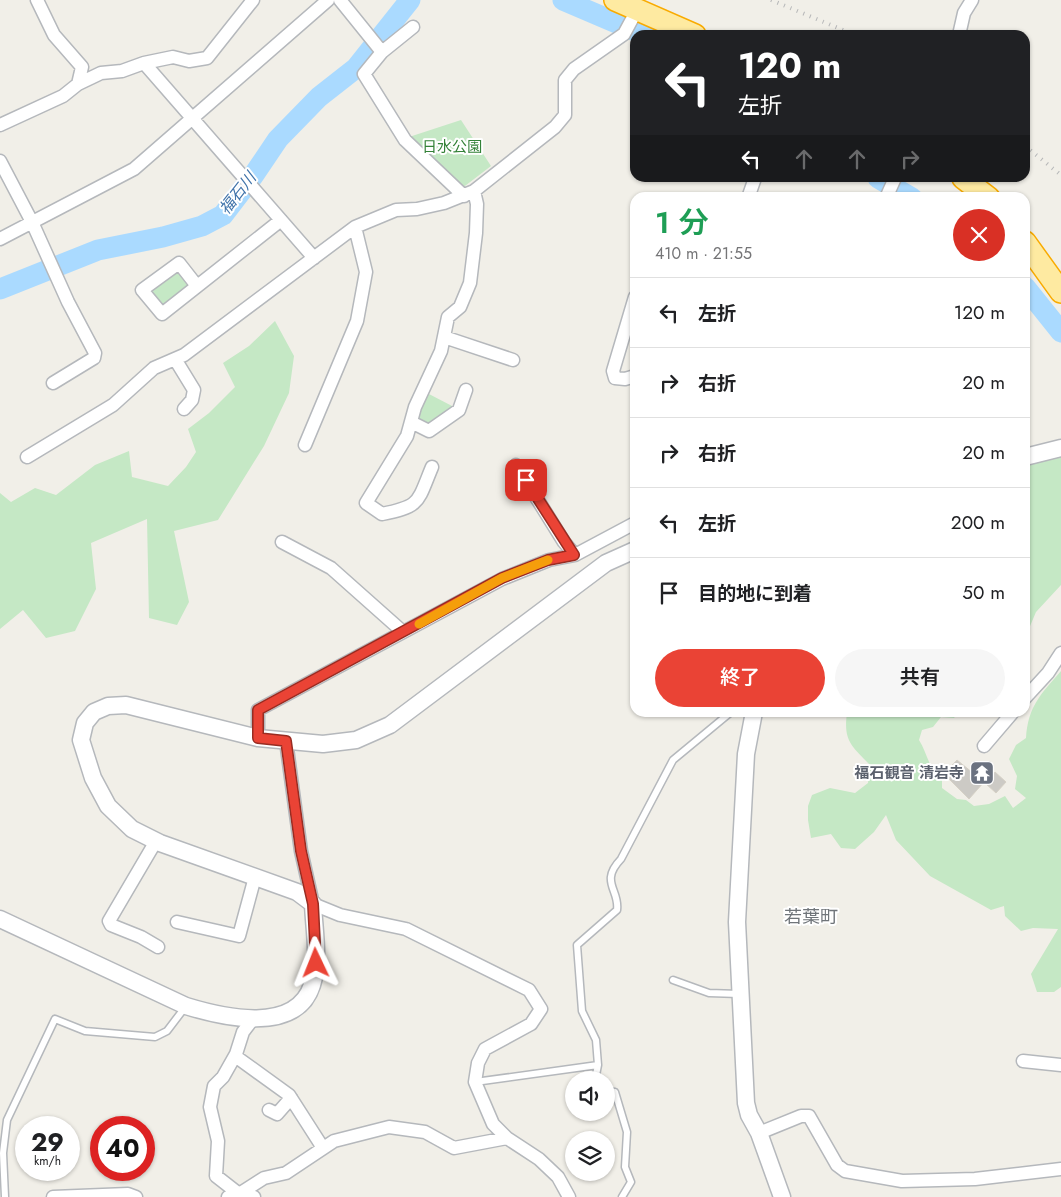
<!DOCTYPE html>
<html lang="ja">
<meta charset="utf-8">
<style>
body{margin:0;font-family:Jost,"Noto Sans JP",sans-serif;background:#f6f6f6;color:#202124;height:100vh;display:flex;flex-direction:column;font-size:19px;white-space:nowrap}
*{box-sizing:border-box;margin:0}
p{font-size:16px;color:#757577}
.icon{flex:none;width:28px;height:28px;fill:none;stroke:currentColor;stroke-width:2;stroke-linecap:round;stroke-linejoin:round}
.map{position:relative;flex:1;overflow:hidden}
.side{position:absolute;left:630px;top:192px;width:400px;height:525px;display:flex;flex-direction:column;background:#fff;border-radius:15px;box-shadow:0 1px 4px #0004}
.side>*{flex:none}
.top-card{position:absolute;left:630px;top:30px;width:400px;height:152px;border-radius:15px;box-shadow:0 1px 4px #0004;background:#202124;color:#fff;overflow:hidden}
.tools{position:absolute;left:565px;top:1071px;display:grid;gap:10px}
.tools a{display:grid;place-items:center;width:50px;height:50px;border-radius:50%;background:#fff;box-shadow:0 1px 4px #0004;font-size:25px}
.speed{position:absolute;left:15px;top:1116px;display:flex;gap:10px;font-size:25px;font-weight:700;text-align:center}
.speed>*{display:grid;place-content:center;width:65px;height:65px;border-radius:50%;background:#fff;box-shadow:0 1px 4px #0004;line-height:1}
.speed small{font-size:12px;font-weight:400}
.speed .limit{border:8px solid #d22;background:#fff;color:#111}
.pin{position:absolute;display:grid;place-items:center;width:42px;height:42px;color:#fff;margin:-21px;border-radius:10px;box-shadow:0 2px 8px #0006}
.me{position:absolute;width:55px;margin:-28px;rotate:358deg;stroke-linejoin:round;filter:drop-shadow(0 0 4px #0008)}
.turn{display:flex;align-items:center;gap:18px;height:105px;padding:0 25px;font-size:22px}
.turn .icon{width:65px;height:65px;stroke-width:2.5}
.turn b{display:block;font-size:35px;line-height:42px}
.lanes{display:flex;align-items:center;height:48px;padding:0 25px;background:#0003;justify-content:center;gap:25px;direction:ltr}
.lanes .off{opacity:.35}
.round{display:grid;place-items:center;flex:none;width:52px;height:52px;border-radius:26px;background:#f6f6f6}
.headline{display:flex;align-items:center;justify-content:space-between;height:85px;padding:0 25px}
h1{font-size:30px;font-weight:600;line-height:38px;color:#1e9e55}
.cta{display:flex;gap:10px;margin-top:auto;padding:10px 25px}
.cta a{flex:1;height:58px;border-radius:30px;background:#ea4335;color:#fff;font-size:20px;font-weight:600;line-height:58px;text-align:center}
.cta a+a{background:#f6f6f6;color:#202124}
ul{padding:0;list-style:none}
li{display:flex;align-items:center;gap:15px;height:70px;padding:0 25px;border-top:1px solid #e0e0e0}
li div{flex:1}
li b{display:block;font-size:19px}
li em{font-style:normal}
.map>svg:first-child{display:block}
.green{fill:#c5e8c5}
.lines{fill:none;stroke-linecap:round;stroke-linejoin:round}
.river{stroke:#aadaff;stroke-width:21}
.building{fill:#cccac5;stroke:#d6d1c6}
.service-casing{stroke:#b5b8bc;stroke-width:9}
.minor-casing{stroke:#b5b8bc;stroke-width:15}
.tertiary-casing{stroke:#b5b8bc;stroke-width:19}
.trunk-casing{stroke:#f9ab00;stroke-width:24}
.service{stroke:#fff;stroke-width:6}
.minor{stroke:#fff;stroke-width:12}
.tertiary{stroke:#fff;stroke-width:16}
.trunk{stroke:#feeaa1;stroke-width:21}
.rail{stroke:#b6b7b8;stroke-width:4;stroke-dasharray:1 6;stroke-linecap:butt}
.route-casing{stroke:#982c22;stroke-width:12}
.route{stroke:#ea4335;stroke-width:9}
.slow{stroke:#f59e0b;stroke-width:9}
.labels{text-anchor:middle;stroke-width:4;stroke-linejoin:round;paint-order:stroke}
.park-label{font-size:15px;fill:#348238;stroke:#fff}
.worship-label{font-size:15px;font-weight:bold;fill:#5b616d;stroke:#fff;text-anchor:end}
.water-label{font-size:16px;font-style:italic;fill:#4174aa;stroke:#fff}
.quarter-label{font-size:18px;fill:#70757a;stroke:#fff}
</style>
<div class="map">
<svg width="1061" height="1197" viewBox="0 0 1061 1197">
<rect width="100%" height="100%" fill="#f1efe8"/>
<path class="green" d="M 461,120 L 491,166 L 461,189 L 409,137 Z
M 180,269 L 190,286 L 162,310 L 149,294 L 149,287 Z
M 275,321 L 294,356 L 289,393 L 264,446 L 218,520 L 174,531 L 189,602 L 177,625 L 149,618 L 147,519 L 91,543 L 96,589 L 75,631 L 46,638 L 23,610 L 0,629 L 0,493 L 11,502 L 35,488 L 56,495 L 95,465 L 129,451 L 132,477 L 168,486 L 186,467 L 196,452 L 188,429 L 209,413 L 235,387 L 223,363 L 249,346 Z
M 427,393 L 454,407 L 430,426 L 415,417 Z
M 1061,453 L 1061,585 L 1036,612 L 1025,638 L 1025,463 Z
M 1061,671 L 1061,987 L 1054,992 L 1037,992 L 1031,974 L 1058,929 L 1033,928 L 1021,931 L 1005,916 L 1004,906 L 991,910 L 930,876 L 896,840 L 886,815 L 874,832 L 855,849 L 841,848 L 831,834 L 811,838 L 808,820 L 808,806 L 812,795 L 830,788 L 855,793 L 868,783 L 870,765 C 852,746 843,741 847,713 L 959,712 L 954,718 L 941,717 L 933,727 L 922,730 L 919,740 C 927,752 929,771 942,779 L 942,788 L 957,799 L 966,800 L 974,806 L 989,804 L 1005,796 L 1013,808 L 1026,798 L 1015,789 L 1017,776 L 1009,759 L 1016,745 L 1026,738 C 1028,706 1041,694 1061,671 Z"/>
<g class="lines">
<path class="river" d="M 563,0 L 645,35
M 878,178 L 912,198
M 1025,287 L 1061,332
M 0,289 L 98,250 L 163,237 L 202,226 L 223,215 L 253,176 L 278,139 L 319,97 L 356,68 L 410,0"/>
</g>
<path class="building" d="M 957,760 L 984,782 L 969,799 L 944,774 Z
M 995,772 L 1006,782 L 996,793 L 985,783 Z"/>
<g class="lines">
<defs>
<path id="service" d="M 673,980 L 709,993 L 739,994
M 595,1080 L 598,1065 L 596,1040 L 582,1011 L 577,945 L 617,910 C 620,890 599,882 621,859 L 673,760 L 731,712
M 475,1082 L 598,1065
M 606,1091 L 615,1092 L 627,1132 L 625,1167 L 631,1182 L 622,1197
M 5,1197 L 3,1153 L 7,1120 L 55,1019 L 85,1031 L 155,1037 L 167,1031 L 186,1006"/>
<path id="minor" d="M 37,0 L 54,35 L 82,67 L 78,84
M 340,0 L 382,52
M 413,27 L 382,52 L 364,74 L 405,140 L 464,196
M 959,35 L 964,13 L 972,0
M 144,63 L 314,258
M 0,125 L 63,96 L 78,84 L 101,73 L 122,71 L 144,63 L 173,57 L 189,61 L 207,58 L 253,0
M 0,161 L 32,222 L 68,302 L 95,353 L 94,358 L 53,383
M 748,198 L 755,178
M 886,198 L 895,178
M 0,239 L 134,169 L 328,0
M 197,286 L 179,263 L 142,290 L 162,314 L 281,220
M 635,297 L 613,371 L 615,378 L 625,379 L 635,376
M 444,337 L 513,360
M 175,359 L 194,390 L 192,400 L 184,409
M 411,422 L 429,431 L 459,410 L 466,390
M 305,445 L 357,321 L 366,272 L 355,227
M 27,457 L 113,405 L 154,368 L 184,355 L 355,227 L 396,210 L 417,209 L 444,203 L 474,191 L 555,127 L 565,115 L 565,80 L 574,69 L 624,34 L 637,10
M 516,465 L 564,542 L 575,555
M 432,467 C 417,503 421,506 382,514 L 366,503 L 407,436 L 415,407 L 441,351 L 448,317 L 460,307 L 470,283 L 476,233 L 477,204 L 474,191
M 282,542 L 331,568 L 403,632
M 1025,698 L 1048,673 L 1061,653
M 258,738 L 258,710 L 502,579 L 549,560 L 575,555 L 635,523
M 286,741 L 301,851 L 313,904 L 340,915 L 406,929 L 529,990 L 541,1009 L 531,1024 L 485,1049 L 478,1063 L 475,1082 L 493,1124 L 507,1138 L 539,1159 L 558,1177 L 569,1197
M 984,746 L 1013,712
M 156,841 L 109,921 L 111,925 L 141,937 L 158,947
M 177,922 L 239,936 L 255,877
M 252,1020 L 243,1032 L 236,1054 L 223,1077 L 214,1086 L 210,1107 L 218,1141 L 216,1176 L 239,1194 L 254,1197
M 235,1056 L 289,1095 L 323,1148
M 1023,1061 L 1061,1065
M 269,1110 L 277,1114 L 291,1098
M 759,1133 L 801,1116 L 809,1116 L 837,1165 L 845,1171 L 902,1181 L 975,1179 L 1061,1169
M 53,1197 L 128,1194 L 136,1197
M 228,1197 L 239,1194 L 264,1178 L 286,1173 L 334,1141 L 389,1127 L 425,1132 L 454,1148 L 507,1138"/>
<path id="tertiary" d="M 1025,457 L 1061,448
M 754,712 L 746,754 L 737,922 L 746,1103 L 749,1115 L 759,1133 L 782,1197
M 0,919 L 186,1006 C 222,1017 296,1035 312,985 C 320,960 314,930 313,904 L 297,892 L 160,843 L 132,829 L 108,806 L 93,778 L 81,740 L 85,723 L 94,712 L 108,706 L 126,705 L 258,738 L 323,744 L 356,740 L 390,725 L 606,563 L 635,550"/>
<path id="trunk" d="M 615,0 L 695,35
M 963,178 L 989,198
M 1025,242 L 1061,292"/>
</defs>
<use href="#service" class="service-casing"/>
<use href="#minor" class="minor-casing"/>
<use href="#tertiary" class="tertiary-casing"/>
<use href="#trunk" class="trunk-casing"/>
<use href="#service" class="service"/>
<use href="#minor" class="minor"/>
<use href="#tertiary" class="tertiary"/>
<use href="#trunk" class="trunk"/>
<path class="rail" d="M 771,0 L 855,35
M 1025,146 L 1061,175"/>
</g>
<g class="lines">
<defs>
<path id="route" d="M 316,963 L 313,904 L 301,851 L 286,741 L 258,738 L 258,710 L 502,578 L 548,560 L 574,555 L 526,480"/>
</defs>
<use href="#route" class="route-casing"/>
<use href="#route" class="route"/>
<path class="slow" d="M 419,624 L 502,578 L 548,560"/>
</g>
<defs>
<symbol id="temple-square" viewBox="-11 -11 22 22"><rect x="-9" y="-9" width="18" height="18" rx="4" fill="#6b7280" stroke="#fff"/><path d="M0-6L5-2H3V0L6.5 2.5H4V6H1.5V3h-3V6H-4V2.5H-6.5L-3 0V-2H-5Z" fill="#fff"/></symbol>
</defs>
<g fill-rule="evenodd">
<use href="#temple-square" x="968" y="759" width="28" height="28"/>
</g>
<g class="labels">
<g class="park-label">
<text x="452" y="152">日水公園</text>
</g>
<g class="worship-label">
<text x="964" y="778">福石観音 清岩寺</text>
</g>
<g class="water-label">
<text transform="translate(237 193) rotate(-52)" y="6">福石川</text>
</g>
<g class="quarter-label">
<text x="811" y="923">若葉町</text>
</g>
</g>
</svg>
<div class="tools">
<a><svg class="icon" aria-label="sound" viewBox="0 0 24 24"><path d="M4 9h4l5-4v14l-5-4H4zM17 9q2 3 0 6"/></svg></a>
<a><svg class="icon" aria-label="layers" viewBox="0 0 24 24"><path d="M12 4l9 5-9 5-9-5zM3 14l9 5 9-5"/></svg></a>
</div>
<div class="speed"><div>29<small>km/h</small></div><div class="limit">40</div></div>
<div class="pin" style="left:526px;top:480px;background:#d93025"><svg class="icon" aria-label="arrive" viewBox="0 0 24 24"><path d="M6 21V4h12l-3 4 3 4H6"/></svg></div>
<svg class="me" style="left:316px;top:963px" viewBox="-20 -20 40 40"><path d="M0-17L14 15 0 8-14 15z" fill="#ea4335" stroke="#fff" stroke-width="4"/></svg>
<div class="top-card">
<div class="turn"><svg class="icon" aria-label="left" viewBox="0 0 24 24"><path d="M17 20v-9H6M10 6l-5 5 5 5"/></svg><div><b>120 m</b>左折</div></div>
<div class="lanes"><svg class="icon" aria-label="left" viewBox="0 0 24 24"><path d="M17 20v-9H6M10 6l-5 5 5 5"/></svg><svg class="icon off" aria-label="ahead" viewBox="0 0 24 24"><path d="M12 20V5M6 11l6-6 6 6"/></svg><svg class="icon off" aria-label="ahead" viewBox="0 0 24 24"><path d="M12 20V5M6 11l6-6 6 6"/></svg><svg class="icon off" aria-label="right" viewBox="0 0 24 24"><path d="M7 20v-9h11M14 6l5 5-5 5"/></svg></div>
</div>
<section class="side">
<div class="headline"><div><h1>1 分</h1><p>410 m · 21:55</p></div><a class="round" style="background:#d93025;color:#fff"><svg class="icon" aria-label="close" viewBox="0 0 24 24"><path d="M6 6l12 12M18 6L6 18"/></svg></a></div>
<ul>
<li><svg class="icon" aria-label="left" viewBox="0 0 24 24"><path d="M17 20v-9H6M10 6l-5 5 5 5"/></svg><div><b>左折</b></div><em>120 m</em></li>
<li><svg class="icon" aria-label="right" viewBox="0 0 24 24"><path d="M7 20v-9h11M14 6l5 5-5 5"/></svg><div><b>右折</b></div><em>20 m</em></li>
<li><svg class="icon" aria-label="right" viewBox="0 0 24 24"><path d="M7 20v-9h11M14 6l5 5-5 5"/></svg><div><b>右折</b></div><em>20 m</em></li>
<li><svg class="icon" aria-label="left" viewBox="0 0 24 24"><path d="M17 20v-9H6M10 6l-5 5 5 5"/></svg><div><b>左折</b></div><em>200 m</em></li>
<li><svg class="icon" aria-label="arrive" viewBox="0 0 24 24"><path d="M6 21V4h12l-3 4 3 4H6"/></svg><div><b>目的地に到着</b></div><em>50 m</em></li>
</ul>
<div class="cta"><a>終了</a><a>共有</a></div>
</section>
</div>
